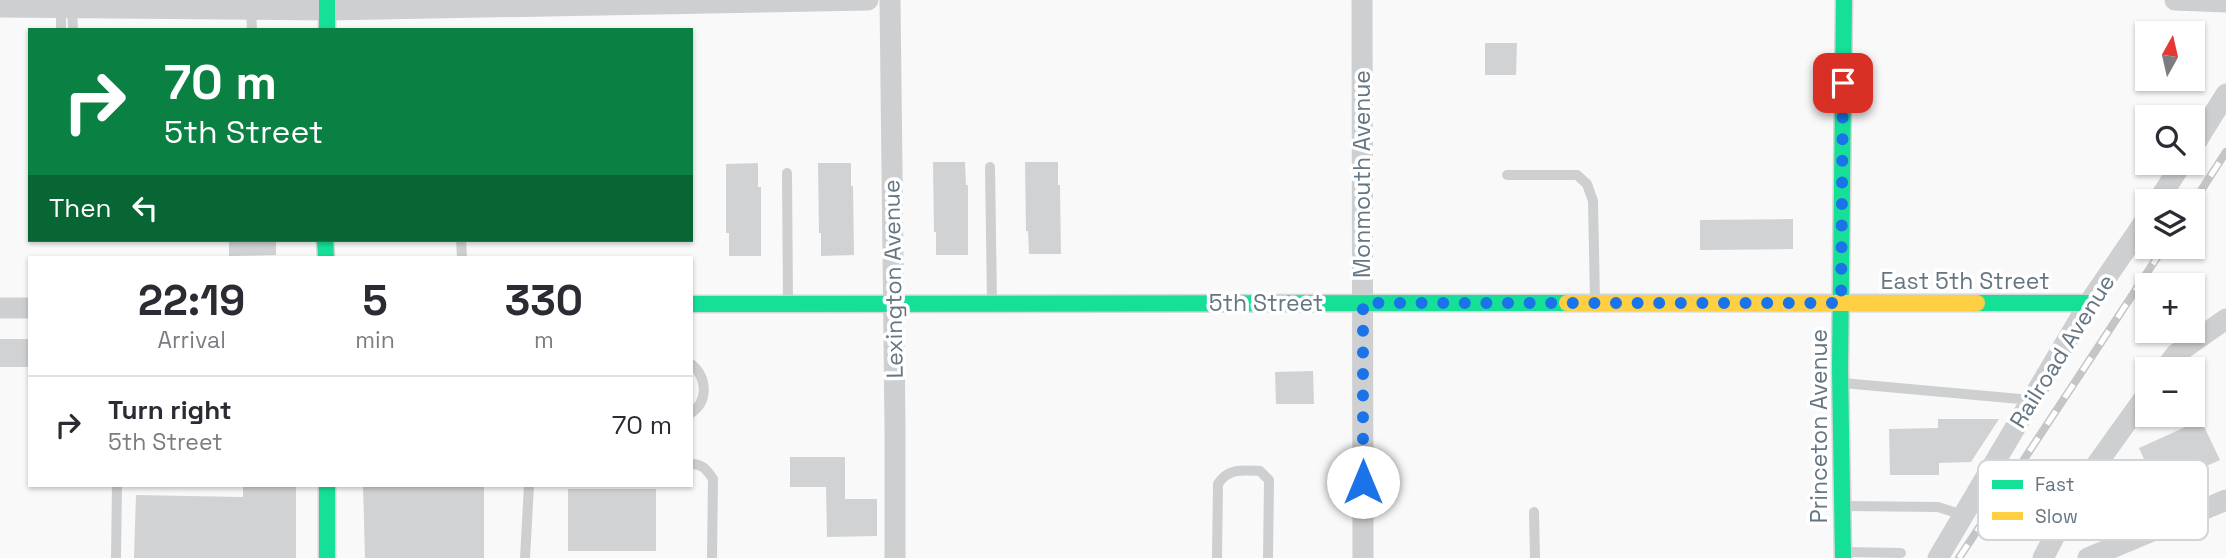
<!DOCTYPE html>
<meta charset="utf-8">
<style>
body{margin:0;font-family:"Space Grotesk",sans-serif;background:#f7f7f7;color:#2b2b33;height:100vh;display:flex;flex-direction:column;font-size:26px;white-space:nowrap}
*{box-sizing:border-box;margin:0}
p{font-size:23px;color:#7c7c81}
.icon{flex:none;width:38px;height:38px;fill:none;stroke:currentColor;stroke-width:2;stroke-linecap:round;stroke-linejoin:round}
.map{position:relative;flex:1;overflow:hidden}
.sheet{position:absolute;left:28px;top:256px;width:665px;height:231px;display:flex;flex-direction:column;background:#fff;border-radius:0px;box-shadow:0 2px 5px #0004}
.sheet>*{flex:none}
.guide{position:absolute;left:28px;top:28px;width:665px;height:214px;border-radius:0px;box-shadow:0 2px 5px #0004;background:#0b8043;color:#fff;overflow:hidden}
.needle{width:46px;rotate:8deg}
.controls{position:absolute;left:2135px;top:21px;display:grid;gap:14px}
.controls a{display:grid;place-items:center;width:70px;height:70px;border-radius:0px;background:#fff;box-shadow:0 2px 5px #0004;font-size:35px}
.pin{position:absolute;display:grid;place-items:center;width:60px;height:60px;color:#fff;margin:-30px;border-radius:14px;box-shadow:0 4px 10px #0006}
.me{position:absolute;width:77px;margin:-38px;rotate:0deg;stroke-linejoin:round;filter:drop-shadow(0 0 5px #0008)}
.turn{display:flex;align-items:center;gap:24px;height:147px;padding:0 21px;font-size:32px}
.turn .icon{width:91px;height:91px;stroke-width:2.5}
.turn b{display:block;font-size:49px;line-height:60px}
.then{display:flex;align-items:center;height:66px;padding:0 21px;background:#0003;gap:14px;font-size:26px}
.eta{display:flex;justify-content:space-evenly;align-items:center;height:119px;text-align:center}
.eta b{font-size:42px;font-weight:600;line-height:49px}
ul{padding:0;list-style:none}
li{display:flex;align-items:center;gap:21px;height:98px;padding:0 21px;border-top:2px solid #e1e1e2}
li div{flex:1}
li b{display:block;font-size:26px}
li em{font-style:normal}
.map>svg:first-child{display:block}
.building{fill:#d0d2d3}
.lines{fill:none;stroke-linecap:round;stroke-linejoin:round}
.fast-casing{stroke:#d5d6d7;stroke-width:19}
.slow-casing{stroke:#d5d6d7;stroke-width:19}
.lane{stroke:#cecfd0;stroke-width:10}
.street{stroke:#cecfd0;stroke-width:21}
.fast{stroke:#16e098;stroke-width:16}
.slow{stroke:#ffcf43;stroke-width:16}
.rail-casing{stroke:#c3c5c6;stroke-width:8}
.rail{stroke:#fff;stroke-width:5;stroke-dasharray:16;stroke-linecap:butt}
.route{stroke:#1a73e8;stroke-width:12;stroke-dasharray:0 21.6}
.labels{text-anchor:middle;stroke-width:7;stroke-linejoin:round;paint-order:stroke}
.street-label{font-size:23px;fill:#657683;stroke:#fff}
.key{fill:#fff;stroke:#d1d6da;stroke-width:2}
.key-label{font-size:19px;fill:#657683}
</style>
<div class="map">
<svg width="2226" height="558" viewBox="0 0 2226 558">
<rect width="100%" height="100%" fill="#f9f9f9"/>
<path class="building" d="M 1485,43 L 1517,43 L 1516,75 L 1485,75 Z
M 933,162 L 965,162 L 966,185 L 968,185 L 968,255 L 936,255 L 936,232 L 934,232 Z
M 1025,162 L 1058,162 L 1058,185 L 1060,185 L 1061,254 L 1029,254 L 1028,231 L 1026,231 Z
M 758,163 L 758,187 L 761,187 L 761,256 L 729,256 L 729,233 L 726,233 L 726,164 Z
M 818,163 L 851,163 L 851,186 L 853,186 L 854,255 L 821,256 L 821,233 L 819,233 Z
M 1793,219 L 1793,249 L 1700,250 L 1700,220 Z
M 229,240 L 276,240 L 276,255 L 229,256 Z
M 0,339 L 30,339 L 30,367 L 0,367 Z
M 1313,371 L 1314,404 L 1276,404 L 1275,372 Z
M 1938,419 L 1999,419 L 1971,462 L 1939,463 L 1939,475 L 1890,475 L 1889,429 L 1938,428 Z
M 2201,420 L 2220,460 L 2157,488 L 2139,448 Z
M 790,457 L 845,457 L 845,499 L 877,499 L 877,536 L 827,537 L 826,487 L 790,487 Z
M 243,485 L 296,485 L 296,558 L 134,558 L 136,495 L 243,497 Z
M 363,485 L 484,485 L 484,558 L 365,558 Z
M 568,489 L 656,489 L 656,551 L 568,551 Z"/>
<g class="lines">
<defs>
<path id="fast" d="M 327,0 L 327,30
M 325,240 L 326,257
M 1977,303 L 2089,303
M 691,304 L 1567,303
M 327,485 L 327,558
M 1843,558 L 1840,368 L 1844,0"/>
<path id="slow" d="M 1567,303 L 1977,303"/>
</defs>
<use href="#fast" class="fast-casing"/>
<use href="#slow" class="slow-casing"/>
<path class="lane" d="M 72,7 L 73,30
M 251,9 L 252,30
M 61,30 L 61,7
M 990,167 L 992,302
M 787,173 L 788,303
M 1507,175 L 1577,175 L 1587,184 L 1593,201 L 1595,301
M 461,240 L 462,257
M 691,364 C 707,377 709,401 691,413
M 1843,383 L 2031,400
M 691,464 C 703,464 707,470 713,479 L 712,558
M 1845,506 L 1938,507 L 1963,515
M 1534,512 L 1535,558
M 1846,552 L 1901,553
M 116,558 L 117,485
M 525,558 L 529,485
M 1217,558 L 1218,484 C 1228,468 1243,470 1260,471 L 1269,480 L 1268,558"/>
<path class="street" d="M 890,0 L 895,426 L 895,558
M 1362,0 L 1363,558
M 2175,0 L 2226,2
M 0,7 L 327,10 L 868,0
M 2193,147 L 2226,94
M 2158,201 L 2182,163
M 0,308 L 30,308
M 2165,369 L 2176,354 L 2226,319
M 1938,558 L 2089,303 L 2147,218
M 2043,558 L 2081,486 L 2147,394
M 2088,558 L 2226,500"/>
<use href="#fast" class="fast"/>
<use href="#slow" class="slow"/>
<defs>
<path id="rail" d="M 2193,203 L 2226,152
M 1959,558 L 2164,247"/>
</defs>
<use href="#rail" class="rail-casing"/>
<use href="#rail" class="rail"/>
</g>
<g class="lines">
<path class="route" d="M 1363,482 L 1363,303 L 1841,303 L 1843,83"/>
</g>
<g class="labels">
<g class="street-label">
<text transform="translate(1362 174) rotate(-90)" y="8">Monmouth Avenue</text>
<text transform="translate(893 279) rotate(-91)" y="8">Lexington Avenue</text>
<text x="1965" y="289">East 5th Street</text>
<text x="1266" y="311">5th Street</text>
<text transform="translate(2062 351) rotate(-58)" y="8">Railroad Avenue</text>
<text transform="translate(1819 426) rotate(-90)" y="8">Princeton Avenue</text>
</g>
</g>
<rect x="1978" y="460" width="230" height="80" rx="10" class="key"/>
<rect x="1992" y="480" width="31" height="9" fill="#16e098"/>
<rect x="1992" y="512" width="31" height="8" fill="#ffcf43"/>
<g class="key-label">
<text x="2035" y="491">Fast</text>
<text x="2035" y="523">Slow</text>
</g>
</svg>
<div class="controls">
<a><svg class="needle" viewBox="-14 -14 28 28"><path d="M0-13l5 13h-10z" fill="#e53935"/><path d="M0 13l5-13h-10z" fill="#7c7c81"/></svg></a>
<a><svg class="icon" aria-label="search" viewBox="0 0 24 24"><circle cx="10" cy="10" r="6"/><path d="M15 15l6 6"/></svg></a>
<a><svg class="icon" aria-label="layers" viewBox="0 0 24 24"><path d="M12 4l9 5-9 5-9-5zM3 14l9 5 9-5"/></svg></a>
<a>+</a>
<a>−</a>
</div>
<div class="pin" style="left:1843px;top:83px;background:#d93025"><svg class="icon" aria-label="arrive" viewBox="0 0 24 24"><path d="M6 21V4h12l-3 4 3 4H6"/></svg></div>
<svg class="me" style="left:1363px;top:482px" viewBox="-20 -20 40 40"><circle r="19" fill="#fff"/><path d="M0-13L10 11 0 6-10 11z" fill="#1a73e8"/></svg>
<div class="guide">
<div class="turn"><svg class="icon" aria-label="right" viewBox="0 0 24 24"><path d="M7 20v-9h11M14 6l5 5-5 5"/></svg><div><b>70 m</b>5th Street</div></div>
<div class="then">Then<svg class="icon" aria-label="left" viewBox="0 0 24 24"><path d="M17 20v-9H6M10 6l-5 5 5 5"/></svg></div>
</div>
<section class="sheet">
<div class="eta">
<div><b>22:19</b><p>Arrival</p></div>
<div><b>5</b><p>min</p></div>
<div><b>330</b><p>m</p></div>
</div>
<ul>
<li><svg class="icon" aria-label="right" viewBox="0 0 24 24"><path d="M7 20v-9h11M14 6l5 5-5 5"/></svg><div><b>Turn right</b><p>5th Street</p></div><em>70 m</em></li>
</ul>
</section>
</div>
